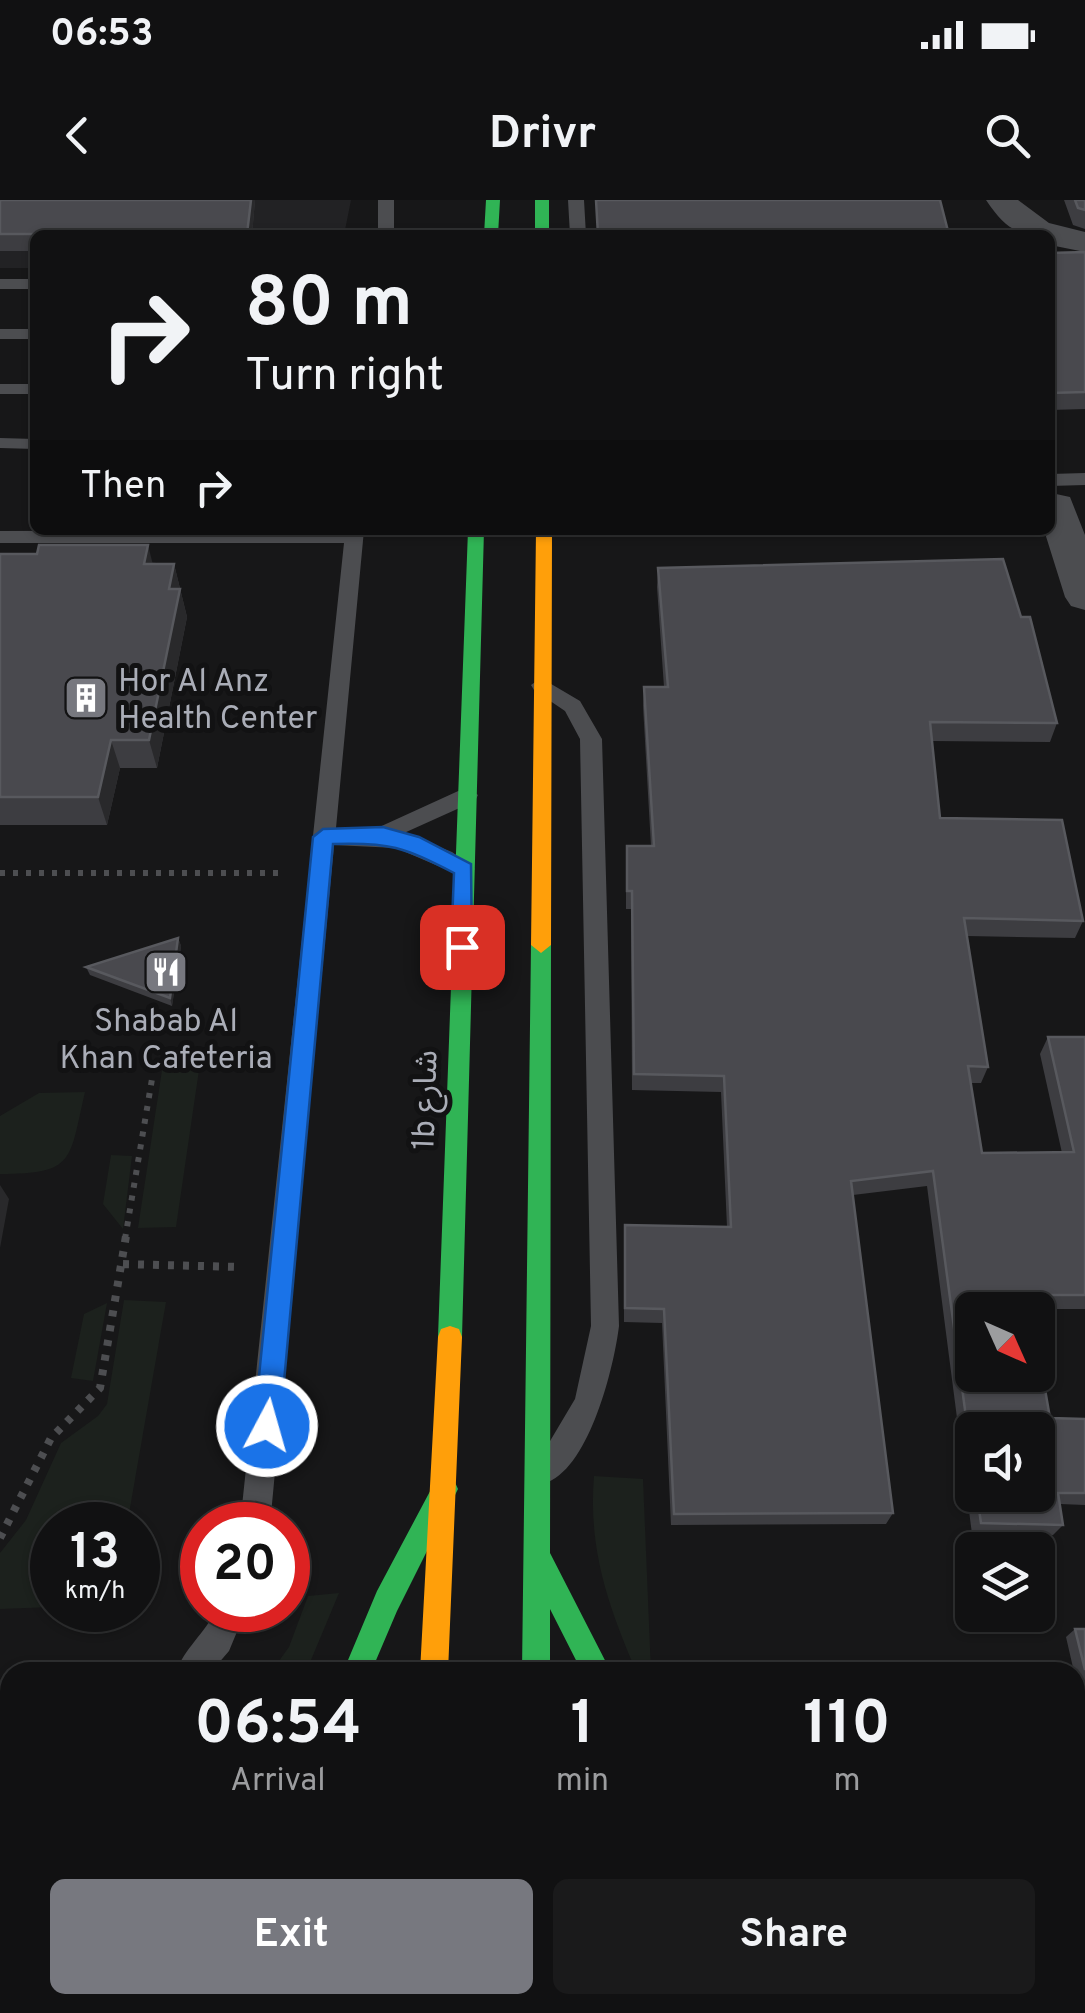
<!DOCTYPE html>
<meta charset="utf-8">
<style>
body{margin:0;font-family:Overpass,"Noto Sans Arabic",sans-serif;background:#1a1a1b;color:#f1f3f6;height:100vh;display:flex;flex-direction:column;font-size:38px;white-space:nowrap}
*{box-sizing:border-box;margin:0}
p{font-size:32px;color:#9c9d9f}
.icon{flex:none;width:55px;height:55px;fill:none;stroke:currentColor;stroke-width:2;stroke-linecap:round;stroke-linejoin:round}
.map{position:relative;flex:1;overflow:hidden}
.side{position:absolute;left:0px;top:1462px;width:1085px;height:352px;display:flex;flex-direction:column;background:#111112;border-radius:30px 30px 0 0;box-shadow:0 2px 8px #0004,0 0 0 2px #303132}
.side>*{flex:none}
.guide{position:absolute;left:30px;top:30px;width:1025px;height:305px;border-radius:15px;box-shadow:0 2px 8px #0004,0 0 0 2px #303132;background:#111112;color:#f1f3f6;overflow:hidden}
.needle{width:65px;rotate:135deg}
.tools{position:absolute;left:955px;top:1092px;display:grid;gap:20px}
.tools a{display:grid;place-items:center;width:100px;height:100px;border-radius:15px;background:#111112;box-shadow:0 2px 8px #0004,0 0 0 2px #303132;font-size:50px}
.speed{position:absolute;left:30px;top:1302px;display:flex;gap:20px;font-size:50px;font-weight:700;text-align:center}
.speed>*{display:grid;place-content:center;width:130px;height:130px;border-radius:50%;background:#111112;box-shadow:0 2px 8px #0004,0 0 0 2px #303132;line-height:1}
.speed small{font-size:25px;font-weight:400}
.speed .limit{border:15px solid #d22;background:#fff;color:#111}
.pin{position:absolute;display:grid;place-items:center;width:85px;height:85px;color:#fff;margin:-42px;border-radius:20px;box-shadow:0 5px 15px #0006}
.me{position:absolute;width:110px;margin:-55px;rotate:6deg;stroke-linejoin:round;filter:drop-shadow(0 0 8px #0008)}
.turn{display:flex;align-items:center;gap:35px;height:210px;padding:0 50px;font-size:45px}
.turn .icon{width:130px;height:130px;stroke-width:2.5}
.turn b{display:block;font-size:70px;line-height:85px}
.then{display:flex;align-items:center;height:95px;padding:0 50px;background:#0003;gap:20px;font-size:38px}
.eta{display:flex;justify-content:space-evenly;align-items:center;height:170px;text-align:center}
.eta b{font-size:60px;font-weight:700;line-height:70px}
.primary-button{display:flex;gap:20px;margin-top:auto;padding:20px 50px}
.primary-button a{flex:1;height:115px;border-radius:15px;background:#77787f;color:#fff;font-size:40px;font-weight:700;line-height:115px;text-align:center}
.primary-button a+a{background:#1a1a1b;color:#f1f3f6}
.status{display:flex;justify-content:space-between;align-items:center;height:70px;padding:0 50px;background:#111112;direction:ltr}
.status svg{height:28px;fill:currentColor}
header{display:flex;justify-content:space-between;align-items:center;height:130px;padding:0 50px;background:#111112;font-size:45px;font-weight:700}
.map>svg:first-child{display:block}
.built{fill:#222224}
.green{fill:#1c211d}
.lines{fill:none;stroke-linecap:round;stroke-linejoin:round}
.path-far1{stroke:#4d4e51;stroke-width:6;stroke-dasharray:5 8;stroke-linecap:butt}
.path{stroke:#4d4e51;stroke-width:8;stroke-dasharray:6 9;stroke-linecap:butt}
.lane{fill:#4c4d50;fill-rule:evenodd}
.street{fill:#4c4d50;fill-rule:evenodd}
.fast{fill:#30b455;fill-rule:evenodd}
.slow{fill:#ff9f0a;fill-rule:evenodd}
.wall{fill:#3d3d41;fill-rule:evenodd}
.shaded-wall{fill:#29292b}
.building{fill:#49494e;stroke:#58595e;stroke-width:2.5}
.route{fill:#1a73e8;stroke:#114b97;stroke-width:2.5}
.labels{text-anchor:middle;stroke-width:10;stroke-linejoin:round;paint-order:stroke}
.poi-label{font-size:32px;fill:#aaadb7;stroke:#121213;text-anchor:start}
.street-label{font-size:32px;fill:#aaadb7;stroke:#121213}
</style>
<div class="status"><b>06:53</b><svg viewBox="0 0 49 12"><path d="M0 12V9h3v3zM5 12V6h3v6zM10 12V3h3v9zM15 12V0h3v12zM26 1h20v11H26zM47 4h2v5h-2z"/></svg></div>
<header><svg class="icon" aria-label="back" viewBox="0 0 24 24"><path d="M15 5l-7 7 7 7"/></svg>Drivr<svg class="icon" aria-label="search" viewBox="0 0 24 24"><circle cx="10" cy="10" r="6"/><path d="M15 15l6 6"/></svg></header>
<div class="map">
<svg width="1085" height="1813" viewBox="0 0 1085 1813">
<rect width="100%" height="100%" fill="#171718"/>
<path class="built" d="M 0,0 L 351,0 L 344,35 L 35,35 L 35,68 L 0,68 Z"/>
<path class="green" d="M 162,870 L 199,870 L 176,1027 L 138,1028 Z
M 85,892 C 69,960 76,974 0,974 L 0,916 L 39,893 Z
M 111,955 L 132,956 L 123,1029 L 103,1004 Z
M 124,1100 L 166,1102 L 127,1325 L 52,1325 L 52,1407 L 0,1409 L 0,1353 L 26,1320 L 61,1243 L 98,1216 L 107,1204 Z
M 107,1103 L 93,1181 L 71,1178 L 84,1114 Z
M 594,1276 L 643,1279 L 651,1472 L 636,1471 C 608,1405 588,1349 594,1276 Z
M 339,1393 L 306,1472 L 271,1472 L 289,1447 L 308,1396 Z
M 0,1643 L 10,1643 L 10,1735 L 0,1739 Z"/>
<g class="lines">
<path class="path-far1" d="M 0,673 L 284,673
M 125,1039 L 152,879"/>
<path class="path" d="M 123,1064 L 242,1067
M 0,1338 L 51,1238 L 100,1188 L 126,1036"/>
<path class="lane" d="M 378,0 L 394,0 L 394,35 L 378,35 Z
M 568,0 L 584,0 L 586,35 L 570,35 Z
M 0,79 L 35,79 L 35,89 L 0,89 Z
M 0,129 L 35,129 L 35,139 L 0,139 Z
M 0,184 L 35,184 L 35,194 L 0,194 Z
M 0,238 L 35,239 L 35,249 L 0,248 Z
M 1085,273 L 1085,285 L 1050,286 L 1050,274 Z
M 364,330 L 336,628 L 375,629 L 467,587 L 478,595 L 475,601 L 404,633 L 452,652 L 475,669 L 464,677 L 396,648 L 334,645 L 270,1325 L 240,1325 L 344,343 L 0,343 L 0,331 Z
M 541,478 L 580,501 L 602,539 L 619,1126 C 614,1167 590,1265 548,1282 L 538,1278 L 534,1268 L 575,1199 L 591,1126 L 580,539 L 565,511 L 534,490 L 531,485 Z
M 216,1410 L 246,1410 L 229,1451 L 211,1472 L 176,1472 C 184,1449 205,1433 216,1410 Z
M 0,1553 L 10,1553 L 10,1585 L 0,1585 Z"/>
<path class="street" d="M 986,0 L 1018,0 L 1049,23 L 1085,32 L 1085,52 L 1050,45 L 1050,35 C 1015,35 1006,29 986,0 Z
M 1056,294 L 1070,297 L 1085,335 L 1085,410 L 1071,406 L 1065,397 L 1044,330 L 1050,330 L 1050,295 Z"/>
<path class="fast" d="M 486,0 L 500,0 L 498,35 L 484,35 Z
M 535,0 L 549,0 L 549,35 L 535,35 Z
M 468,330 L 484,330 L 462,1137 L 459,1145 L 450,1148 L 441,1145 L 438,1137 Z
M 541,737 L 551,745 L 550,1353 L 611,1472 L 582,1472 L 550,1409 L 550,1472 L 522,1472 L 531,745 Z
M 445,1276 L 454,1280 L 458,1289 L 397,1411 L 371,1472 L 343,1472 L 377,1391 L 436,1280 Z
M 10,1795 L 10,1805 L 39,1805 L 35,1813 L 0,1813 L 0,1799 Z
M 397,1805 L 429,1805 L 429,1813 L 397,1813 Z
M 518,1805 L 550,1805 L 549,1813 L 517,1813 Z
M 901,1805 L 942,1805 L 946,1813 L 905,1813 Z"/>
<path class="slow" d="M 536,330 L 552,330 L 551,745 L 541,753 L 531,745 Z
M 450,1126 L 459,1129 L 462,1137 L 448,1472 L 420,1472 L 438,1137 L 441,1129 Z"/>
</g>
<path class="wall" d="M 0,0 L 255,0 L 252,35 L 35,35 L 35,51 L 0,51 Z
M 1064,0 L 1085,0 L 1085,29 L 1073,25 Z
M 1085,52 L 1085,209 L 1050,210 L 1050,53 Z
M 0,354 L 174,364 L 187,417 L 157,568 L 120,568 L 107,625 L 0,625 Z
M 658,368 L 1021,417 L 1057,523 L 1050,542 L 932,541 L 940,618 L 1083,721 L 1075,738 L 967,736 L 988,867 L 981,883 L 971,883 L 982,953 L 1062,953 L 1040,854 L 1048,837 L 1085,837 L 1085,1109 L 1030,1109 L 1050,1218 L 1085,1219 L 1085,1305 L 1060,1304 L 1063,1325 L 1053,1335 L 972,1334 L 927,986 L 853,995 L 893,1313 L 886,1324 L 671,1325 L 662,1123 L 624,1122 L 624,1040 L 625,1025 L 727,1027 L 721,892 L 632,890 L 631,709 L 626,709 L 626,664 L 627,646 L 651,646 L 643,506 L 644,487 L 664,487 L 657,387 ZM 972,1230 L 1038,1295 L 972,1295 Z
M 178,738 L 181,746 L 172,806 L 90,775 L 86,767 Z
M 1075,1429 L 1085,1429 L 1085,1498 L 1080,1498 L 1066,1437 Z"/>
<path class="shaded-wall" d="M 251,0 L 255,0 L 252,35 L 248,35 Z
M 148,345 L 155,373 L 144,364 Z
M 174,364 L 187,417 L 157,568 L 149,540 L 169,389 Z
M 111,540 L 120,568 L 107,625 L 98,597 Z
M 178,738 L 181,746 L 172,806 L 170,798 Z
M 0,985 L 9,999 L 0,1048 Z"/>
<path class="building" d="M 0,0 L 251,0 L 247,34 L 0,34 Z
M 596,0 L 940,0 L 949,35 L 598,35 Z
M 1075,0 L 1085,0 L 1085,10 L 1078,8 Z
M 1085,52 L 1085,192 L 1050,193 L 1050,53 Z
M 39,345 L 148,345 L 144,364 L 174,364 L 169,389 L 180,389 L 149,540 L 111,540 L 98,597 L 0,597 L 0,354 L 37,354 Z
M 1003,359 L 1021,417 L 1030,417 L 1057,523 L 930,522 L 940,618 L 1062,620 L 1083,721 L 964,718 L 988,867 L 968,866 L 982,953 L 1074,952 L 1048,837 L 1085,837 L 1085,1095 L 1028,1095 L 1030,1110 L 972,1110 L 972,1175 L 1038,1175 L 1038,1149 L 1050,1218 L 1085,1219 L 1085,1293 L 1058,1293 L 1063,1325 L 981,1323 L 977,1295 L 1038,1295 L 1038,1230 L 972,1230 L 972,1262 L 933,971 L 851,981 L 893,1313 L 674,1314 L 664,1109 L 625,1108 L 625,1025 L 731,1027 L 724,876 L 634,874 L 632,691 L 627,691 L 627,646 L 654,646 L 644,487 L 668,487 L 658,368 Z
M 178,738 L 170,798 L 86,767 Z
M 1075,1429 L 1085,1429 L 1085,1470 Z"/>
<path class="route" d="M 383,627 L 419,637 L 471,664 L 472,747 L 462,755 L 451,747 L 454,673 C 403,647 390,642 333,644 L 280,1226 L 276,1234 L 267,1238 L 258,1234 L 254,1226 L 313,637 L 323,629 Z"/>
<defs>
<symbol id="building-square" viewBox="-11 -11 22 22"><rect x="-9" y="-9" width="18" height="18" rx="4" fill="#77787f" stroke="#121213"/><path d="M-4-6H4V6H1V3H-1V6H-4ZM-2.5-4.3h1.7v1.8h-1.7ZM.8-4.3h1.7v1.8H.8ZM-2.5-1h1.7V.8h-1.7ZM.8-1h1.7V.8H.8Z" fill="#fff"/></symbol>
<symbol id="restaurant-square" viewBox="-11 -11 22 22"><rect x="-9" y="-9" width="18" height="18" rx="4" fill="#77787f" stroke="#121213"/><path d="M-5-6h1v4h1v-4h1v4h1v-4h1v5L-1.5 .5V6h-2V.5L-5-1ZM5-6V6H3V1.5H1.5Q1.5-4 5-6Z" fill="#fff"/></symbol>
</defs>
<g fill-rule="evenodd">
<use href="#building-square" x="61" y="473" width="50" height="50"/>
<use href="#restaurant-square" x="141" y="747" width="50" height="50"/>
</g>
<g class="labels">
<g class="poi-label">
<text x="118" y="491">Hor Al Anz<tspan x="118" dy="37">Health Center</tspan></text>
<text x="166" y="831" text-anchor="middle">Shabab Al<tspan x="166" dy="37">Khan Cafeteria</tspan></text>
</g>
<g class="street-label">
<text transform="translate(424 900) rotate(-88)" y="11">1b شارع</text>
</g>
</g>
</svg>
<div class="tools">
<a><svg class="needle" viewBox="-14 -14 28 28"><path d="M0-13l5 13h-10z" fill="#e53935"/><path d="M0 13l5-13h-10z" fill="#9c9d9f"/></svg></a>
<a><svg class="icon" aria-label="sound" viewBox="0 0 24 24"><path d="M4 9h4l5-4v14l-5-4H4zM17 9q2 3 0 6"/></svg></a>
<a><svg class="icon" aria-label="layers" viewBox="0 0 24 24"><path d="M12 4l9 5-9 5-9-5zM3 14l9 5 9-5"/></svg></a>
</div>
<div class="speed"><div>13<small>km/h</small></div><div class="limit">20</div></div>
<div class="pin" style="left:462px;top:747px;background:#d93025"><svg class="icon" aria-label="arrive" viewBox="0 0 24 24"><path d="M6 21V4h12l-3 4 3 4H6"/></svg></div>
<svg class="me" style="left:267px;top:1226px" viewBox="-20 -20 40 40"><circle r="17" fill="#1a73e8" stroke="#fff" stroke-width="3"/><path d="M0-11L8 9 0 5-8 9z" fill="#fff"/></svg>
<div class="guide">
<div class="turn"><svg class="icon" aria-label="right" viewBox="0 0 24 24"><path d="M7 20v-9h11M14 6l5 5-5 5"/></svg><div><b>80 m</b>Turn right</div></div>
<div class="then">Then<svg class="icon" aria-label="right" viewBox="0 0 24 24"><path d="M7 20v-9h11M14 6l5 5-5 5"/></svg></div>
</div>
<section class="side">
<div class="eta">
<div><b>06:54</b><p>Arrival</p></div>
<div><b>1</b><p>min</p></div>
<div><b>110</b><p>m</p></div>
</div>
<div class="primary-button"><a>Exit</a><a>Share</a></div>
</section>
</div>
